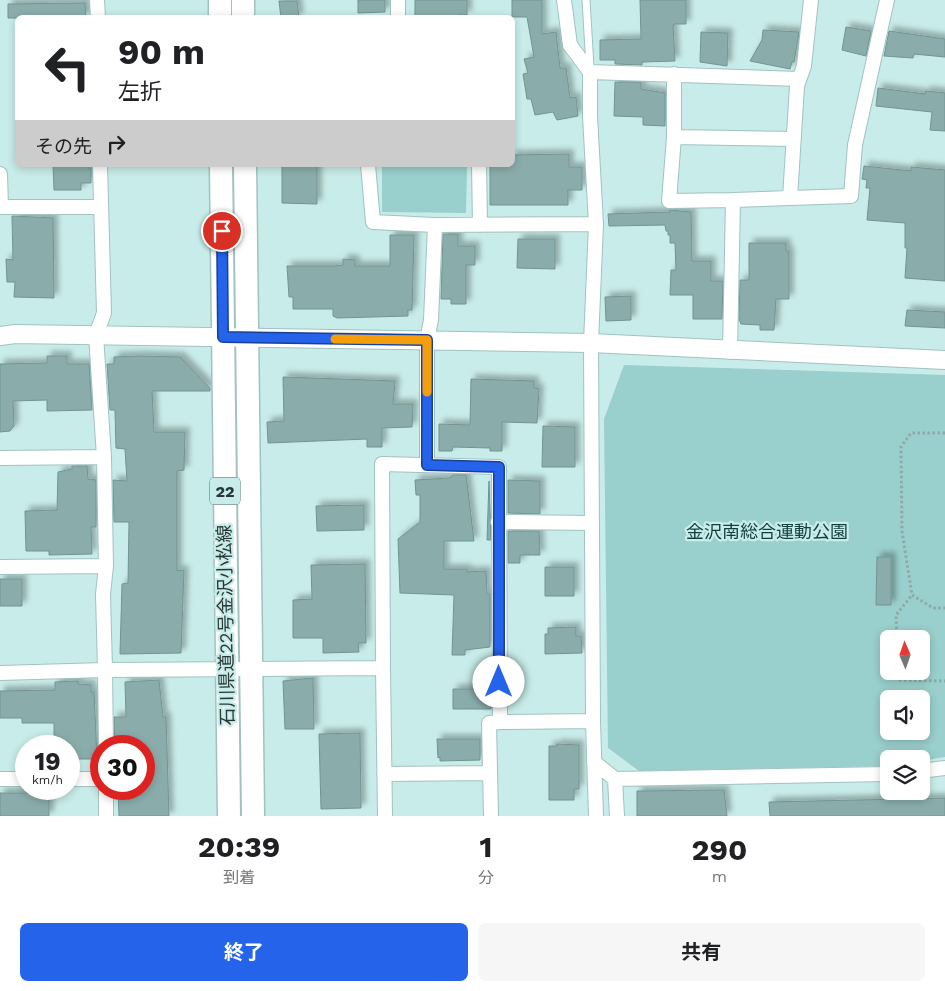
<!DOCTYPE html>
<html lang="ja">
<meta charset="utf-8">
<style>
body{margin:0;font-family:"Work Sans","Noto Sans JP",sans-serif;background:#f6f6f6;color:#202124;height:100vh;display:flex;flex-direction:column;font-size:19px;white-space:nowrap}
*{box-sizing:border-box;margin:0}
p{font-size:16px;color:#757577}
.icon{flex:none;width:28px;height:28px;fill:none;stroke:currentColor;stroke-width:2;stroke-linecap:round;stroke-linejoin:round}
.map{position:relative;height:816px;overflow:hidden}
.drawer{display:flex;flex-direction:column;background:#fff;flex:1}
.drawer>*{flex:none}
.top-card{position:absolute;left:15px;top:15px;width:500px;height:152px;border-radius:8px;box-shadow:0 2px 8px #0003;background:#fff;color:#202124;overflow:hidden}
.needle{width:32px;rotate:358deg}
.buttons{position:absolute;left:880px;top:630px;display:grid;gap:10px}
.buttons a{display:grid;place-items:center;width:50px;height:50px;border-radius:8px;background:#fff;box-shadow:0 2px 8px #0003;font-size:25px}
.speed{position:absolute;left:15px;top:735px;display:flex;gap:10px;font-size:25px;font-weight:700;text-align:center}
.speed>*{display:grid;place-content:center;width:65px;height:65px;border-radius:50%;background:#fff;box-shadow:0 2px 8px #0003;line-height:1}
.speed small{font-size:12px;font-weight:400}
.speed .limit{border:8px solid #d22;background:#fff;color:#111}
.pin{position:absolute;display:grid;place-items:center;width:42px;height:42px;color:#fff;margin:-21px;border:2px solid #fff;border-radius:50%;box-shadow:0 1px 5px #0007}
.me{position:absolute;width:55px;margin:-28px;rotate:0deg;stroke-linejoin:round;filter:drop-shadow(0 0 4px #0008)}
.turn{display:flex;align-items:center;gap:18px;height:105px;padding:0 20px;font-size:22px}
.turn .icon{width:65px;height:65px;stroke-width:2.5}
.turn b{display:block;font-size:35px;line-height:42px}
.then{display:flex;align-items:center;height:48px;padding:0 20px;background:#0003;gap:10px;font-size:19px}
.eta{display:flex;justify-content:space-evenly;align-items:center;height:85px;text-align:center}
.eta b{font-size:30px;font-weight:700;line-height:35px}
.button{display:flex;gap:10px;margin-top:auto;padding:10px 20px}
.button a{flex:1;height:58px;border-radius:8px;background:#2563eb;color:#fff;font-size:20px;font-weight:700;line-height:58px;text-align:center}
.button a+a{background:#f6f6f6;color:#202124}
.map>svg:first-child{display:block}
.green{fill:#99cfcc;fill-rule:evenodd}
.building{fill:#8aadab;stroke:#729492;filter:url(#shadow)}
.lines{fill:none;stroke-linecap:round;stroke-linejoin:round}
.service-casing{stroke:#a0c3c0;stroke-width:9}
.minor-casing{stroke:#a0c3c0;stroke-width:16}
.tertiary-casing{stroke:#a0c3c0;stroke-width:20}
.primary-casing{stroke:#a0c3c0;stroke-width:25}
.path{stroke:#8eaaa7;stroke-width:3;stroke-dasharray:2.5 2.5;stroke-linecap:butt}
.service{stroke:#fff;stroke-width:7}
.minor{stroke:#fff;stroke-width:14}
.tertiary{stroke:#fff;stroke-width:18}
.primary{stroke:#fff;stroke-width:22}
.route-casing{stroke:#184099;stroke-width:12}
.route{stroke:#2563eb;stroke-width:9}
.slow{stroke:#f59e0b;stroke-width:9}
.labels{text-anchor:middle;stroke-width:4.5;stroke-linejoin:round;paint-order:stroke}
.shield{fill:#c8ece9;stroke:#586d6b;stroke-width:1}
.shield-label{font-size:16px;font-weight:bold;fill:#283635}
.park-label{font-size:18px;fill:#113f3e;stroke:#c8ece9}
.street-label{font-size:18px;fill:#283635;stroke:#c8ece9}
</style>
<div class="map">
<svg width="945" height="816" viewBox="0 0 945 816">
<defs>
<filter id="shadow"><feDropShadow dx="4.5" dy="-4.5" stdDeviation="2.5" flood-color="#0004"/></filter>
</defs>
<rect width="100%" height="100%" fill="#c8ece9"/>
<path class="green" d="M 382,165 L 467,165 L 466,213 L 382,212 Z
M 624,365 L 945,375 L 945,757 L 921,761 L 921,759 L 889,759 L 889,766 L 639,771 L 608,748 L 604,419 ZM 889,639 L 921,639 L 921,671 L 889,671 ZM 889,699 L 921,699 L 921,731 L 889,731 Z"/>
<path class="building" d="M 358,0 L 385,0 L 385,12 L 358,13 Z
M 415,0 L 467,0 L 467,15 L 458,15 L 458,18 L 415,18 Z
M 512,0 L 542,0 L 542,34 L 556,32 L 560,68 L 566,68 L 570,98 L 576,97 L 578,116 L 557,120 L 553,112 L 535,115 L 531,99 L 527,99 L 523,74 L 528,73 L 524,59 L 534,57 L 527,17 L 512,17 Z
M 640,0 L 686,0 L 686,24 L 674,24 L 673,27 L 675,61 L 642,62 L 642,65 L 615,64 L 615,60 L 600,60 L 600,40 L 641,39 Z
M 279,1 L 297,1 L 299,18 L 281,18 Z
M 85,3 L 86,18 L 8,18 L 8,4 Z
M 846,27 L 871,31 L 866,56 L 842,50 Z
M 763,30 L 799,32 L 794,62 L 792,62 L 790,69 L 750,61 L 762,40 Z
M 889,31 L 945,39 L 945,57 L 914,54 L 913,58 L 884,56 Z
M 701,32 L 728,33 L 727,66 L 700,62 Z
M 615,82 L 641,82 L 641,89 L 665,93 L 665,126 L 643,125 L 643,117 L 614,116 Z
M 878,88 L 925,94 L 926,91 L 945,93 L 945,131 L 930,130 L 932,112 L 876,106 Z
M 569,154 L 569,167 L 582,167 L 582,190 L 568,190 L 568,205 L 490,205 L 490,165 L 512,165 L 512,155 Z
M 53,165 L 88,165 L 88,168 L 91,168 L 91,183 L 81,183 L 81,190 L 54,190 Z
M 282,165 L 317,165 L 317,204 L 282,203 Z
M 864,166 L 911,171 L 911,167 L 945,170 L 945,281 L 905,278 L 907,248 L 905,248 L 905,223 L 867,220 L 870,188 L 866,188 L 867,180 L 862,179 Z
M 669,210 L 691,212 L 692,261 L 711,261 L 711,281 L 723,281 L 722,319 L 693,319 L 693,295 L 670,295 L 671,270 L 676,270 L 675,243 L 670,243 L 670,235 L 668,235 L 668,231 L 666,231 L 665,225 L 609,226 L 608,214 L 670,212 Z
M 12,216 L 53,218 L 54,298 L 14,297 L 15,282 L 7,282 L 6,259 L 13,260 Z
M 443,234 L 458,234 L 458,246 L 475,246 L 475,265 L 466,265 L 466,304 L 451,304 L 451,299 L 441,299 Z
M 390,235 L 414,235 L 412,310 L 408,310 L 408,316 L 337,318 L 333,316 L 333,309 L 293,309 L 293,297 L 289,297 L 287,266 L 335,266 L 343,265 L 343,259 L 355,260 L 355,266 L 390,266 Z
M 518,239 L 555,239 L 555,269 L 517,268 Z
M 749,243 L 786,243 L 786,251 L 789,251 L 789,299 L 776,299 L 774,330 L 760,330 L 760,325 L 741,324 L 739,319 L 740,280 L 749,280 Z
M 631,296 L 631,320 L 606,321 L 605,297 Z
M 907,310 L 945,312 L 945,328 L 905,326 Z
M 47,356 L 67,356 L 67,364 L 89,364 L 92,410 L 47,411 L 47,400 L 13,401 L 14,426 L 10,431 L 0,432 L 0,364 L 47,363 Z
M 140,356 L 180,357 L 210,388 L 210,391 L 152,391 L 154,432 L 185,432 L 184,470 L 177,471 L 177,571 L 184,570 L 181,653 L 120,654 L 122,584 L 128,583 L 129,522 L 114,522 L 113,480 L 127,481 L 125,449 L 116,448 L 115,410 L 110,410 L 107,364 L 114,364 L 114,357 Z
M 283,377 L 395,381 L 393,404 L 413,404 L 412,427 L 382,428 L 382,447 L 367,447 L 367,439 L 268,443 L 267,422 L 284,421 Z
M 471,379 L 534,381 L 534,388 L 539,389 L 537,423 L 502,422 L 502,451 L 490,451 L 490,448 L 453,447 L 452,451 L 439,451 L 439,424 L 470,425 Z
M 543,426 L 575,427 L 575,467 L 542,467 Z
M 72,466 L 87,466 L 88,479 L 96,480 L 96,527 L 91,527 L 92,554 L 49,555 L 49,551 L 26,551 L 25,511 L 57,510 L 58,472 L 72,469 Z
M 453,475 L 466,475 L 474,541 L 444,541 L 444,569 L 467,569 L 467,572 L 486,571 L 487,594 L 490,594 L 490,647 L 465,650 L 465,655 L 452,655 L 454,595 L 400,593 L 398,539 L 420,522 L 420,495 L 416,495 L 415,480 L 450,478 Z
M 508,480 L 540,481 L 540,514 L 508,513 Z
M 489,481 L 491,540 L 487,540 Z
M 364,505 L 364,530 L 317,531 L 316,506 Z
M 508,531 L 539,531 L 540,555 L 520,555 L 520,563 L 508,563 Z
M 877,557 L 891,557 L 891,605 L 876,605 Z
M 365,564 L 366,643 L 358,643 L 359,652 L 323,653 L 323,638 L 293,638 L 293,600 L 312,599 L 311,565 Z
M 545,567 L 574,567 L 574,596 L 545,596 Z
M 0,579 L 22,579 L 22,606 L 0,606 Z
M 576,627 L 576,636 L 581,636 L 582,653 L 545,654 L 545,634 L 548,634 L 548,628 Z
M 313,678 L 314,729 L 285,729 L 283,681 Z
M 159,680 L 163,717 L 166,717 L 169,816 L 119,816 L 118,789 L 144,789 L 144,746 L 115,746 L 114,717 L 126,717 L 125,682 Z
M 78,681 L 78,684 L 91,685 L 91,692 L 94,692 L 97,759 L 73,759 L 73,755 L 69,755 L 69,746 L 54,746 L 54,723 L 22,723 L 22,718 L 0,718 L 0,691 L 55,690 L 55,682 Z
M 453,689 L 484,689 L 484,697 L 491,698 L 491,709 L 453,709 Z
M 360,733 L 361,808 L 321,809 L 319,734 Z
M 437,739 L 480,739 L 480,760 L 440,761 L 440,757 L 438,758 Z
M 557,744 L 579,745 L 579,789 L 574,789 L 574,800 L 549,800 L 549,746 L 557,746 Z
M 32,789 L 49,789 L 49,816 L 0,816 L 0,793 L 32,793 Z
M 724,790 L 727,816 L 637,816 L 637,791 Z
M 945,798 L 945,816 L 770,816 L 769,802 Z"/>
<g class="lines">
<defs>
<path id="service" d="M 586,0 L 590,67"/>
<path id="minor" d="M 97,0 L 98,18
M 398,0 L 398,18
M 564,0 L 570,45 L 590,72 L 590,116 L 596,224 L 591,343 L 593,721 L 596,816
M 590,72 L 799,79
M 674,74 L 674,137 L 669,201 L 733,200
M 674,137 L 794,139
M 368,165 L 373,222 L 435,225 L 596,224
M 479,165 L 480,225
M 0,174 L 1,207
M 790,198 L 851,196 L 855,145 L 887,0
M 0,207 L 101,207
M 730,352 L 733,200 L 790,198 L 797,86 L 804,66 L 811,0
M 0,458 L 104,457
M 427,465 L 427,340 L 431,320 L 435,225
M 498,522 L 592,523
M 0,567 L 106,566
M 383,668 L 385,816
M 0,673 L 105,670 L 103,594 L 106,566 L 104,457 L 96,335 L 104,313 L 100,165
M 500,722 L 593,721
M 106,746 L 105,670 L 383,668 L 382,464 L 499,467 L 500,722 L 489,723 L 491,816
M 594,762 L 615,779 L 889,774
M 921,771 L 945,768
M 384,774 L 490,773
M 0,779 L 26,779
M 69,779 L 101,779
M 615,779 L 617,816
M 106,816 L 106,789"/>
<path id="tertiary" d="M 0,336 L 15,334 L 591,343 L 945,360"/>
<path id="primary" d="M 220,0 L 220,18
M 243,0 L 243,18
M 221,165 C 222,382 225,599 229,816
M 245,165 L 253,816"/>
</defs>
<use href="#service" class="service-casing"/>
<use href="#minor" class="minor-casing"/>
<use href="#tertiary" class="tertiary-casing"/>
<use href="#primary" class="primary-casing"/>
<path class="path" d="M 945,433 L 911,433 L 901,447 L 902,531 L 912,595 L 933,608 L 945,608
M 897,639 L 896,615 L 912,595
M 898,671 L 898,680 L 945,681"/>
<use href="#service" class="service"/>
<use href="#minor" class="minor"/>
<use href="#tertiary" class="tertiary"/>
<use href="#primary" class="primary"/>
</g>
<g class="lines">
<defs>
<path id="route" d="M 222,231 L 223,337 L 427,340 L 427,465 L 499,467 L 499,682"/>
</defs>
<use href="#route" class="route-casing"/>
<use href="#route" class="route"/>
<path class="slow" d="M 335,339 L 427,340 L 427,392"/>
</g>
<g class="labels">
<rect class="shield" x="210" y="477.5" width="30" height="27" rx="4"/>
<g class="shield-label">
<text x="225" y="497">22</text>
</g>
<g class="park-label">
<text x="767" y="538">金沢南総合運動公園</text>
</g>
<g class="street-label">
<text transform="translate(226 625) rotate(-91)" y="6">石川県道22号金沢小松線</text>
</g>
</g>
</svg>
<div class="buttons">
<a><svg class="needle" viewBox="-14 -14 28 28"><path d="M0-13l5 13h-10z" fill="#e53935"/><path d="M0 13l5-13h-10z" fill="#757577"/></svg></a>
<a><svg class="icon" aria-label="sound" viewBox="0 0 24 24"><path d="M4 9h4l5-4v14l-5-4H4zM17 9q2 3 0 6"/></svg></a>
<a><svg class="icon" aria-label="layers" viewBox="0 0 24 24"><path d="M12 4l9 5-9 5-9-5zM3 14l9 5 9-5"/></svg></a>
</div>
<div class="speed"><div>19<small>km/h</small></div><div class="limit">30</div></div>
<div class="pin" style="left:222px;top:231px;background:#d93025"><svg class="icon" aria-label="arrive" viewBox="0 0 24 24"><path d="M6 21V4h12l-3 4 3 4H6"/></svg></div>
<svg class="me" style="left:499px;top:682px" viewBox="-20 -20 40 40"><circle r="19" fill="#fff"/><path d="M0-13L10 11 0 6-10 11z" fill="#2563eb"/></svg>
<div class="top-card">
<div class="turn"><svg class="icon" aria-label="left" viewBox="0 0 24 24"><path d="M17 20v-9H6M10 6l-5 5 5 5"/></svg><div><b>90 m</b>左折</div></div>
<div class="then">その先<svg class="icon" aria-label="right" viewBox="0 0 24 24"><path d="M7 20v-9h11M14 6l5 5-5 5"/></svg></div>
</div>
</div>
<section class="drawer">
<div class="eta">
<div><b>20:39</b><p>到着</p></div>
<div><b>1</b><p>分</p></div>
<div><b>290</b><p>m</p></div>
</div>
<div class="button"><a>終了</a><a>共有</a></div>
</section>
